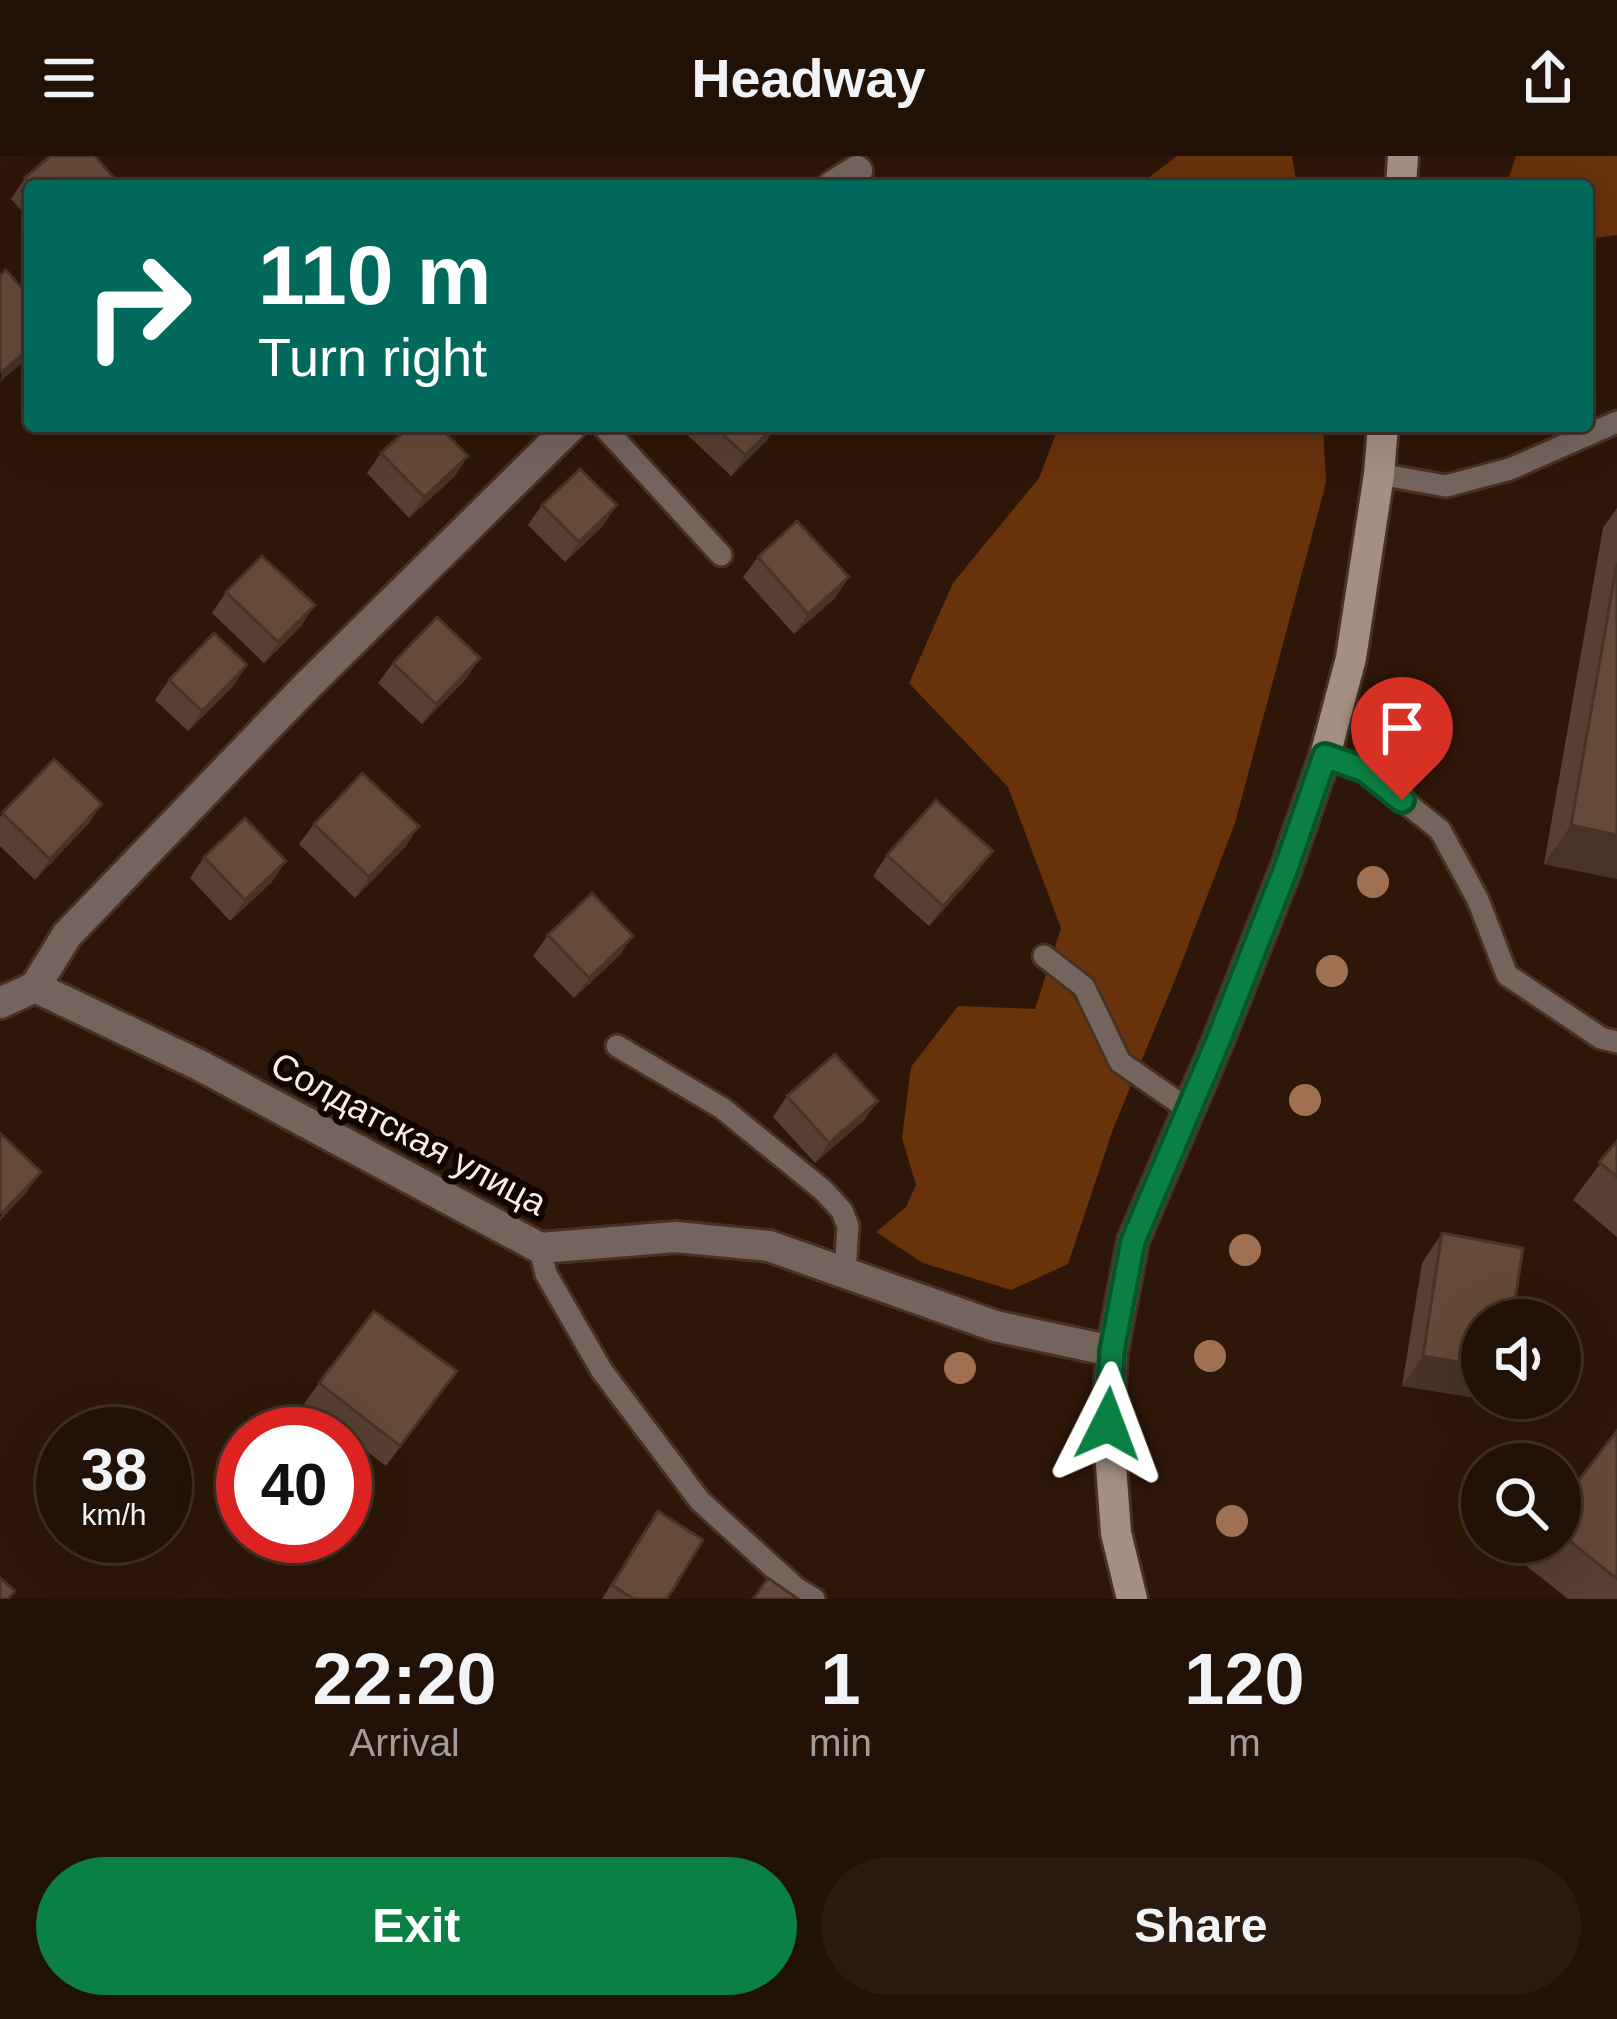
<!DOCTYPE html>
<meta charset="utf-8">
<style>
body{margin:0;font-family:Helvetica,sans-serif;background:#2a1a10;color:#f1f3f6;height:100vh;display:flex;flex-direction:column;font-size:45px;white-space:nowrap}
*{box-sizing:border-box;margin:0}
p{font-size:39px;color:#a29d9b}
.icon{flex:none;width:66px;height:66px;fill:none;stroke:currentColor;stroke-width:2;stroke-linecap:round;stroke-linejoin:round}
.map{position:relative;height:1443px;overflow:hidden}
.side{display:flex;flex-direction:column;background:#221106;flex:1}
.side>*{flex:none}
.hud{position:absolute;left:24px;top:24px;width:1569px;height:252px;border-radius:12px;box-shadow:0 12px 48px #0002,0 0 0 3px #3f3128;background:#00695c;color:#fff;overflow:hidden}
.controls{position:absolute;left:1461px;top:1143px;display:grid;gap:24px}
.controls a{display:grid;place-items:center;width:120px;height:120px;border-radius:50%;background:#221106;box-shadow:0 12px 48px #0002,0 0 0 3px #3f3128;font-size:60px}
.speed{position:absolute;left:36px;top:1251px;display:flex;gap:24px;font-size:60px;font-weight:700;text-align:center}
.speed>*{display:grid;place-content:center;width:156px;height:156px;border-radius:50%;background:#221106;box-shadow:0 12px 48px #0002,0 0 0 3px #3f3128;line-height:1}
.speed small{font-size:30px;font-weight:400}
.speed .limit{border:18px solid #d22;background:#fff;color:#111}
.pin{position:absolute;display:grid;place-items:center;width:102px;height:102px;color:#fff;margin:-123px -51px;border-radius:50% 50% 50% 0;rotate:-45deg;box-shadow:0 0 12px #0007}
.pin .icon{rotate:45deg}
.me{position:absolute;width:132px;margin:-66px;rotate:3deg;stroke-linejoin:round;filter:drop-shadow(0 0 9px #0008)}
.turn{display:flex;align-items:center;gap:42px;height:252px;padding:0 36px;font-size:54px}
.turn .icon{width:156px;height:156px;stroke-width:2.5}
.turn b{display:block;font-size:84px;line-height:102px}
.eta{display:flex;justify-content:space-evenly;align-items:center;height:204px;text-align:center}
.eta b{font-size:72px;font-weight:800;line-height:84px}
.cta{display:flex;gap:24px;margin-top:auto;padding:24px 36px}
.cta a{flex:1;height:138px;border-radius:72px;background:#0b8043;color:#fff;font-size:48px;font-weight:800;line-height:138px;text-align:center}
.cta a+a{background:#2a1a10;color:#f1f3f6}
header{display:flex;justify-content:space-between;align-items:center;height:156px;padding:0 36px;background:#221106;font-size:54px;font-weight:800}
.map>svg:first-child{display:block}
.forest{fill:#68320b}
.lines{fill:none;stroke-linecap:round;stroke-linejoin:round}
.lane-casing{stroke:#473122;stroke-width:27}
.street-casing{stroke:#473122;stroke-width:36}
.secondary-casing{stroke:#473122;stroke-width:36}
.lane{stroke:#73655e;stroke-width:21}
.street{stroke:#73655e;stroke-width:30}
.secondary{stroke:#a48f83;stroke-width:30}
.tree{fill:#a07053}
.wall{fill:#573f31}
.shaded-wall{fill:#473328}
.building{fill:#654939;stroke:#473328;stroke-width:3}
.route-casing{stroke:#07532c;stroke-width:30}
.route{stroke:#0b8043;stroke-width:21}
.labels{text-anchor:middle;stroke-width:12;stroke-linejoin:round;paint-order:stroke}
.street-label{font-size:36px;fill:#ffede4;stroke:#0f0602}
</style>
<header><svg class="icon" aria-label="menu" viewBox="0 0 24 24"><path d="M4 6h16M4 12h16M4 18h16"/></svg>Headway<svg class="icon" aria-label="share" viewBox="0 0 24 24"><path d="M12 15V3M7 8l5-5 5 5M5 13v7h14v-7"/></svg></header>
<div class="map">
<svg width="1617" height="1443" viewBox="0 0 1617 1443">
<rect width="100%" height="100%" fill="#2e1708"/>
<path class="forest" d="M 1177,0 L 1292,0 L 1297,30 L 1138,30 Z
M 1516,0 L 1617,0 L 1617,79 L 1594,82 L 1587,88 L 1587,30 L 1506,30 Z
M 1059,270 L 1323,270 L 1326,327 L 1235,667 L 1175,824 L 1113,973 L 1068,1108 L 1011,1134 L 923,1107 L 876,1076 L 906,1051 L 916,1029 L 902,982 L 911,911 L 958,850 L 1035,853 L 1061,772 L 1008,631 L 909,527 L 953,427 L 1039,322 Z"/>
<g class="lines">
<defs>
<path id="lane" d="M 603,270 L 721,399
M 1379,318 L 1446,330 L 1510,313 L 1617,266
M 1325,600 L 1365,614 L 1440,674 L 1478,744 L 1507,819 L 1601,882 L 1617,886
M 1044,800 L 1084,831 L 1120,906 L 1189,954
M 617,890 L 722,952 L 824,1035 L 842,1055 L 848,1070 L 845,1117
M 540,1092 L 546,1118 L 602,1215 L 700,1345 L 796,1432 L 814,1443"/>
<path id="street" d="M 833,30 L 857,15
M 35,831 L 201,910 L 540,1092 L 676,1081 L 769,1090 L 995,1170 L 1112,1195
M 0,847 L 35,831 L 67,779 L 307,530 L 571,270"/>
<path id="secondary" d="M 1401,30 L 1403,0
M 1132,1443 L 1116,1377 L 1108,1268 L 1112,1195 L 1133,1085 L 1218,885 L 1285,715 L 1325,600 L 1351,502 L 1379,318 L 1383,270"/>
</defs>
<use href="#lane" class="lane-casing"/>
<use href="#street" class="street-casing"/>
<use href="#secondary" class="secondary-casing"/>
<use href="#lane" class="lane"/>
<use href="#street" class="street"/>
<use href="#secondary" class="secondary"/>
</g>
<g class="tree">
<circle cx="1426" cy="549" r="16"/>
<circle cx="1373" cy="726" r="16"/>
<circle cx="1332" cy="815" r="16"/>
<circle cx="1305" cy="944" r="16"/>
<circle cx="1245" cy="1094" r="16"/>
<circle cx="1210" cy="1200" r="16"/>
<circle cx="960" cy="1212" r="16"/>
<circle cx="1232" cy="1365" r="16"/>
</g>
<path class="wall" d="M 25,22 L 121,30 L 30,30 L 30,64 L 11,43 Z
M 683,270 L 777,270 L 767,284 L 731,320 L 681,273 Z
M 381,297 L 468,300 L 454,321 L 409,362 L 367,317 Z
M 542,349 L 603,370 L 565,406 L 528,369 Z
M 1617,352 L 1617,723 L 1544,708 L 1603,372 Z
M 758,401 L 849,421 L 835,442 L 794,478 L 743,421 Z
M 226,436 L 315,449 L 301,470 L 264,507 L 212,457 Z
M 393,507 L 466,523 L 422,568 L 378,527 Z
M 247,509 L 233,530 L 188,575 L 155,544 L 169,524 Z
M 54,603 L 102,648 L 88,668 L 35,724 L 0,690 L 0,661 Z
M 314,668 L 419,670 L 405,691 L 355,742 L 299,688 Z
M 887,699 L 978,715 L 929,770 L 873,720 Z
M 204,701 L 272,726 L 230,765 L 190,722 Z
M 548,779 L 633,780 L 619,800 L 574,842 L 533,800 Z
M 787,940 L 878,945 L 863,965 L 815,1007 L 773,961 Z
M 1617,985 L 1617,1081 L 1573,1044 Z
M 1442,1077 L 1482,1242 L 1484,1242 L 1483,1243 L 1402,1230 L 1422,1107 Z
M 319,1227 L 442,1235 L 386,1310 L 304,1248 Z
M 1617,1275 L 1617,1443 L 1568,1443 L 1519,1404 L 1532,1386 L 1560,1386 L 1560,1348 Z
M 658,1355 L 667,1443 L 602,1443 L 643,1376 Z"/>
<path class="shaded-wall" d="M 30,192 L 30,200 L 0,226 L 2,216 Z
M 775,270 L 777,270 L 767,284 L 731,320 L 745,299 Z
M 468,300 L 454,321 L 409,362 L 424,341 Z
M 617,349 L 603,370 L 565,406 L 579,386 Z
M 849,421 L 835,442 L 794,478 L 808,458 Z
M 315,449 L 301,470 L 264,507 L 278,486 Z
M 480,502 L 466,523 L 422,568 L 436,548 Z
M 247,509 L 233,530 L 188,575 L 202,555 Z
M 102,648 L 88,668 L 35,724 L 50,703 Z
M 1571,669 L 1617,679 L 1617,723 L 1544,708 Z
M 419,670 L 405,691 L 355,742 L 369,721 Z
M 993,695 L 978,715 L 929,770 L 943,750 Z
M 286,705 L 272,726 L 230,765 L 245,744 Z
M 633,780 L 619,800 L 574,842 L 589,822 Z
M 878,945 L 863,965 L 815,1007 L 829,987 Z
M 41,1016 L 27,1036 L 0,1065 L 0,1061 Z
M 1423,1200 L 1482,1210 L 1483,1243 L 1402,1230 Z"/>
<path class="building" d="M 50,0 L 95,0 L 121,30 L 32,30 L 25,22 Z
M 6,114 L 30,141 L 30,192 L 2,216 L 0,214 L 0,120 Z
M 410,270 L 439,270 L 468,300 L 424,341 L 381,297 Z
M 714,270 L 775,270 L 745,299 Z
M 580,313 L 617,349 L 579,386 L 542,349 Z
M 797,365 L 849,421 L 808,458 L 758,401 Z
M 262,400 L 315,449 L 278,486 L 226,436 Z
M 1617,407 L 1617,679 L 1571,669 Z
M 437,461 L 480,502 L 436,548 L 393,507 Z
M 214,477 L 247,509 L 202,555 L 169,524 Z
M 54,603 L 102,648 L 50,703 L 2,657 Z
M 362,617 L 419,670 L 369,721 L 314,668 Z
M 936,644 L 993,695 L 943,750 L 887,699 Z
M 245,662 L 286,705 L 245,744 L 204,701 Z
M 592,737 L 633,780 L 589,822 L 548,779 Z
M 835,898 L 878,945 L 829,987 L 787,940 Z
M 0,977 L 41,1016 L 2,1057 L 0,1055 Z
M 1617,985 L 1617,1021 L 1599,1006 Z
M 1442,1077 L 1523,1092 L 1512,1164 L 1482,1164 L 1482,1210 L 1423,1200 Z
M 374,1155 L 457,1215 L 400,1290 L 319,1227 Z
M 1617,1275 L 1617,1423 L 1560,1377 L 1560,1348 Z
M 658,1355 L 703,1384 L 667,1443 L 634,1443 L 612,1429 Z
M 0,1422 L 15,1435 L 8,1443 L 0,1443 Z
M 768,1422 L 798,1443 L 753,1443 Z"/>
<g class="lines">
<defs>
<path id="route" d="M 1108,1268 L 1112,1195 L 1133,1085 L 1218,885 L 1285,715 L 1325,600 L 1365,614 L 1402,644"/>
</defs>
<use href="#route" class="route-casing"/>
<use href="#route" class="route"/>
</g>
<g class="labels">
<g class="street-label">
<text transform="translate(409 977) rotate(28)" y="13">Солдатская улица</text>
</g>
</g>
</svg>
<div class="controls">
<a><svg class="icon" aria-label="sound" viewBox="0 0 24 24"><path d="M4 9h4l5-4v14l-5-4H4zM17 9q2 3 0 6"/></svg></a>
<a><svg class="icon" aria-label="search" viewBox="0 0 24 24"><circle cx="10" cy="10" r="6"/><path d="M15 15l6 6"/></svg></a>
</div>
<div class="speed"><div>38<small>km/h</small></div><div class="limit">40</div></div>
<div class="pin" style="left:1402px;top:644px;background:#d93025"><svg class="icon" aria-label="arrive" viewBox="0 0 24 24"><path d="M6 21V4h12l-3 4 3 4H6"/></svg></div>
<svg class="me" style="left:1108px;top:1268px" viewBox="-20 -20 40 40"><path d="M0-17L14 15 0 8-14 15z" fill="#0b8043" stroke="#fff" stroke-width="4"/></svg>
<div class="hud">
<div class="turn"><svg class="icon" aria-label="right" viewBox="0 0 24 24"><path d="M7 20v-9h11M14 6l5 5-5 5"/></svg><div><b>110 m</b>Turn right</div></div>
</div>
</div>
<section class="side">
<div class="eta">
<div><b>22:20</b><p>Arrival</p></div>
<div><b>1</b><p>min</p></div>
<div><b>120</b><p>m</p></div>
</div>
<div class="cta"><a>Exit</a><a>Share</a></div>
</section>
